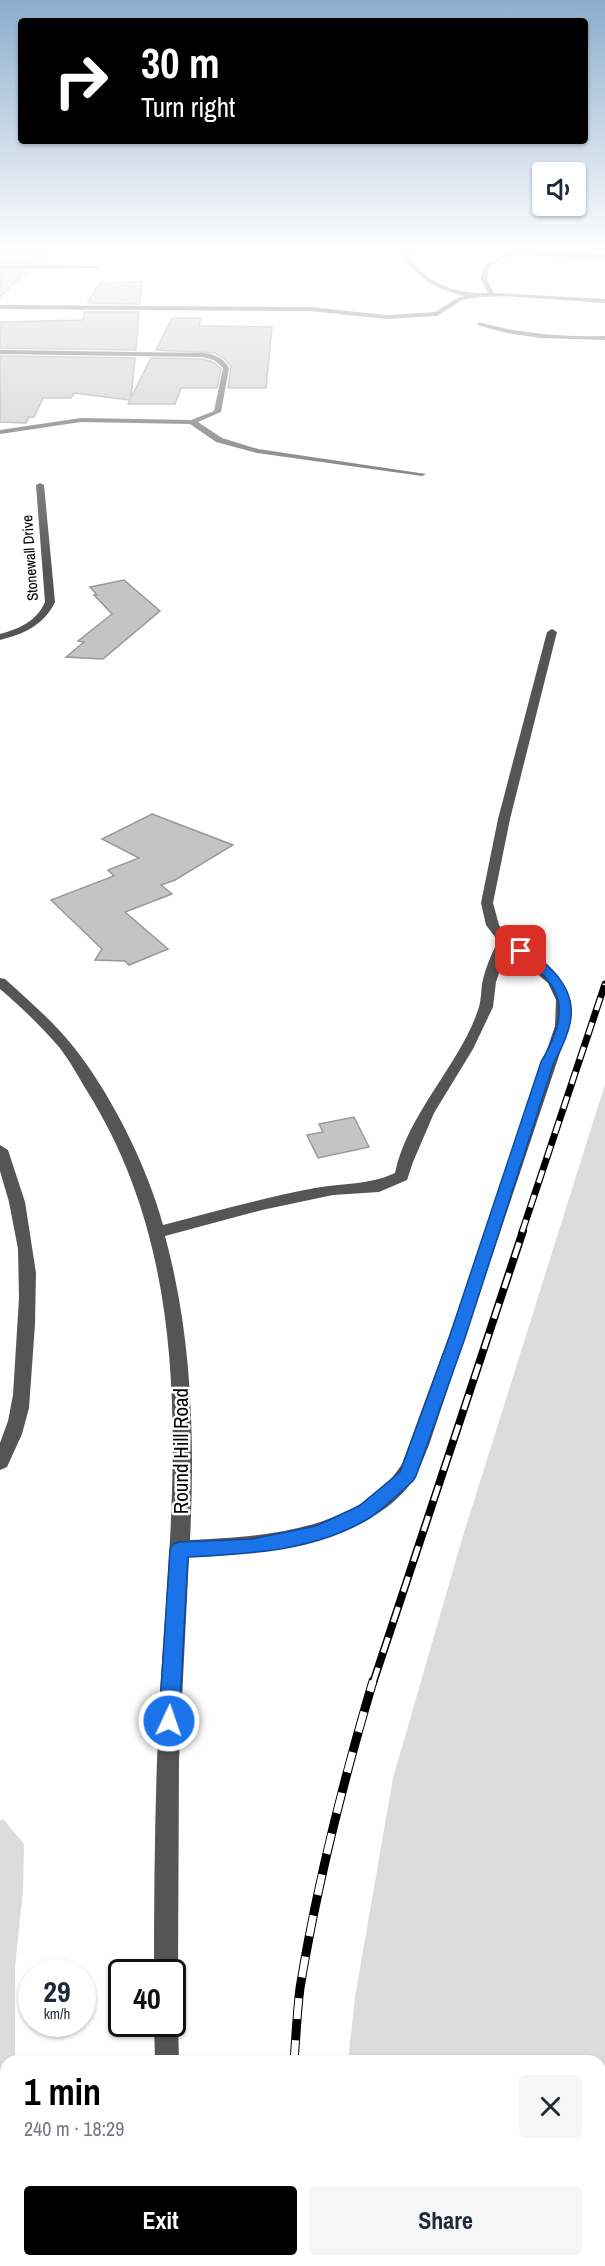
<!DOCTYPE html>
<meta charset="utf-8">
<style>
body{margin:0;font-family:"Archivo Narrow",sans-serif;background:#f6f6f7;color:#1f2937;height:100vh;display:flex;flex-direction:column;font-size:22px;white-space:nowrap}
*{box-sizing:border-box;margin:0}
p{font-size:20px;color:#747a83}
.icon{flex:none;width:33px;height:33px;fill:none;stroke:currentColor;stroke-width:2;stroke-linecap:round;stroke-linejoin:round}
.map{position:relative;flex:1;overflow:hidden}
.drawer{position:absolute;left:0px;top:2055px;width:606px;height:212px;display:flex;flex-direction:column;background:#fff;border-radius:18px 18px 0 0;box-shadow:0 2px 4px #0004}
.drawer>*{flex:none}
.top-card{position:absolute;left:18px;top:18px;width:570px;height:126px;border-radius:6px;box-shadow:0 2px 4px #0004;background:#000;color:#fff;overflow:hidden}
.buttons{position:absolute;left:532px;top:162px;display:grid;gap:12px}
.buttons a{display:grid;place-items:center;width:54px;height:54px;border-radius:6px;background:#fff;box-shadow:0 2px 4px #0004;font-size:30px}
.speed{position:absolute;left:18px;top:1959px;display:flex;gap:12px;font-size:30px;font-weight:700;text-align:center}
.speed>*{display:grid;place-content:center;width:78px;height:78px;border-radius:50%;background:#fff;box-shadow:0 2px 4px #0004;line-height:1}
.speed small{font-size:15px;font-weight:400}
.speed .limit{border:3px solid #111;border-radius:9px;background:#fff;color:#111}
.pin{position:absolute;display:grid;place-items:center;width:51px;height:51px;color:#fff;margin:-26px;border-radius:12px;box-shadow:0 3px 9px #0006}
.me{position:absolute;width:66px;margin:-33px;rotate:3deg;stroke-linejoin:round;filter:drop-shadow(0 0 4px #0008)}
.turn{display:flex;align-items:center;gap:21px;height:126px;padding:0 24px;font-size:27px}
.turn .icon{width:78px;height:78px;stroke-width:2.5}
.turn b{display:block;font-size:42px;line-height:51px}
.round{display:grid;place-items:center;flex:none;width:63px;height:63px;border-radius:6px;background:#f6f6f7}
.overview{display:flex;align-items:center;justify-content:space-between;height:102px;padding:0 24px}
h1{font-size:36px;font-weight:800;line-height:45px;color:#000}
.action{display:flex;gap:12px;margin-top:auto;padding:12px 24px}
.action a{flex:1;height:69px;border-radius:6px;background:#000;color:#fff;font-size:24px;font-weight:800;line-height:69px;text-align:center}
.action a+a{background:#f6f6f7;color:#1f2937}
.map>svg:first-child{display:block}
.green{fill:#dcdcdc}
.building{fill:#c4c4c4;stroke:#999;stroke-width:1.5}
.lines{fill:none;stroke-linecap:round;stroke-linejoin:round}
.minor{fill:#555;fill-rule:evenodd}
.rail-far2-casing{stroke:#000;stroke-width:7}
.rail-far1-casing{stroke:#000;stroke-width:8}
.rail-casing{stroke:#000;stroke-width:9}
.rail-far2{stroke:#fff;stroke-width:4.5;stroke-dasharray:13;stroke-linecap:butt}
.rail-far1{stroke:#fff;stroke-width:5;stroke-dasharray:16;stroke-linecap:butt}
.rail{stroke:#fff;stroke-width:7;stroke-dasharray:21;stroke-linecap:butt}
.route{fill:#1a73e8;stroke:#114b97;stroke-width:1.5}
.labels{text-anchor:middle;stroke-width:5;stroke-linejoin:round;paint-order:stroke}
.far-street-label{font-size:15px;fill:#000;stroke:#fff}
.near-street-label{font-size:21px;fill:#000;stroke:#fff}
</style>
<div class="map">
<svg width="605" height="2266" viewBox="0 0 605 2266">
<rect width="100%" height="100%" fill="#fff"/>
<path class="green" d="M 605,1084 L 605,2266 L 327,2266 L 327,2260 L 600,2260 L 600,2061 L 348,2061 L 355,1997 L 393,1778 L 462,1539 Z
M 0,1820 L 4,1820 L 24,1844 L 23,1891 L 15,1967 L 15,2061 L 6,2061 L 6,2260 L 23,2261 L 23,2266 L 0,2266 Z"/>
<path class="building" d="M 0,252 L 48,252 L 36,263 L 0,263 Z
M 0,271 L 27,271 L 0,297 Z
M 142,282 L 140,304 L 88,303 L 99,283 Z
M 84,312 L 139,312 L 136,350 L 0,348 L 0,322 L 83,320 Z
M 172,318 L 201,318 L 199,326 L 272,327 L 266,388 L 228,388 L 231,367 L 225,359 L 215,353 L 156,350 Z
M 0,356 L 135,358 L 131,398 L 151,358 L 202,359 L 213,362 L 221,369 L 217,388 L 181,388 L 175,404 L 128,404 L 130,400 L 74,393 L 71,398 L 43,398 L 34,417 L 29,417 L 26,423 L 0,422 Z
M 124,580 L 160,611 L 103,659 L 66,657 L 84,642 L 78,641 L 112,614 L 94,595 L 97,595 L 90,587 Z
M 152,814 L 233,845 L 175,880 L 161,885 L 172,894 L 125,912 L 168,949 L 129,965 L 125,961 L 95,960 L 102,949 L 51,900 L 114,876 L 108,870 L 139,858 L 102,839 Z
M 354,1117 L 369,1147 L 318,1158 L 307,1135 L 323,1132 L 319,1124 Z"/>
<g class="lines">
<path class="minor" d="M 404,252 L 410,252 L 409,257 C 429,285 456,294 488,293 L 481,280 L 483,266 L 506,254 L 503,252 L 605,255 L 605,259 L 513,254 L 489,267 L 487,280 L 494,293 L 605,299 L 605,303 L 504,296 L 481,297 L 462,300 L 437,316 L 386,319 L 310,311 L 0,309 L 0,305 L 310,307 L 386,315 L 435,312 L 458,298 L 464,296 C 439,290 418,279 403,257 Z
M 0,265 L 99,266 L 102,268 L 0,269 Z
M 479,322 C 520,334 562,337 605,336 L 605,340 L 541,338 L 507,333 L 477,325 Z
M 0,350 L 202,353 C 214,354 223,357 229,368 L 221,412 L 198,422 L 222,438 L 258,449 L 426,474 L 422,476 L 257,453 L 216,442 L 190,424 L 81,422 L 0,434 L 0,430 L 81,418 L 191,420 L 214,411 L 223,368 L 214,360 L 202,357 L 0,354 Z
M 40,483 L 44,485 L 55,602 C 44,625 24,634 0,640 L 0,634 C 19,629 37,621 45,602 L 36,485 Z
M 552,629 L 557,632 L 510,819 L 493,903 L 499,925 L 510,939 L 544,964 L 561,981 L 570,1000 L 569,1026 L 429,1445 C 423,1459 418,1475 408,1487 C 360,1545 258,1554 189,1557 L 179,1760 L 178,1972 L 172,1981 L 172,1972 L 154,1972 C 154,1879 155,1785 160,1692 C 173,1489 201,1273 87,1091 C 78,1076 70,1061 59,1047 C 41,1026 21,1007 0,989 L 0,978 L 5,979 C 26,998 48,1017 67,1039 C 108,1087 147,1165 163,1225 C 213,1212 263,1198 315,1188 C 343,1183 369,1185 395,1173 C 408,1112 461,1064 479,1007 C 481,1000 481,992 482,984 C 485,969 491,955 498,941 L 486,925 L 481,903 L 498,819 L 547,632 ZM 507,949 L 548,983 L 556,1000 L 555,1026 L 457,1314 L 402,1464 C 360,1531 260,1537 190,1540 C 195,1438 192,1335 165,1236 L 262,1210 L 333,1195 L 379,1192 L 407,1180 L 413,1162 L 434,1113 L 473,1049 L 493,1007 L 496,982 Z
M 0,1145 L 8,1150 L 25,1202 L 36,1273 L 35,1324 L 29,1408 L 22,1434 L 7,1467 L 0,1470 L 0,1443 L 8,1421 L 13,1395 L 19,1298 L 18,1249 L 9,1202 L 0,1171 Z
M 172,2014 L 178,2024 L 179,2061 L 155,2061 L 154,2024 L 172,2024 Z
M 154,2260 L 180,2260 L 180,2266 L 154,2266 Z"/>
<defs>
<path id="rail-far2" d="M 522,1232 L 605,984"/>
<path id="rail-far1" d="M 373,1683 L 523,1231"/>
<path id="rail" d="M 294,2061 C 296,2037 297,2012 300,1988 C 317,1884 343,1782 373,1681
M 283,2266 L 284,2260"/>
</defs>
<use href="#rail-far2" class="rail-far2-casing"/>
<use href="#rail-far1" class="rail-far1-casing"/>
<use href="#rail" class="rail-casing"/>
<use href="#rail-far2" class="rail-far2"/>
<use href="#rail-far1" class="rail-far1"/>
<use href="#rail" class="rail"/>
</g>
<linearGradient id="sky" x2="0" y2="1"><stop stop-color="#8cadcc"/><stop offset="0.44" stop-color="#fff"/><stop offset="1" stop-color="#fff" stop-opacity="0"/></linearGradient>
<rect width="605" height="569" fill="url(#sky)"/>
<path class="route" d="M 521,948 C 533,951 543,961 551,969 C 582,1000 573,1028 554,1062 L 465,1338 L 416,1476 L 413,1481 C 400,1492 386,1507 371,1517 C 317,1551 250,1554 188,1557 L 179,1721 L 176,1727 L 169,1730 L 162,1727 L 159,1721 L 170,1549 L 173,1544 L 179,1542 L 252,1539 L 316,1526 L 359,1506 L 400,1472 L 449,1338 L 541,1062 C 570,1012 566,986 517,954 L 517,949 Z"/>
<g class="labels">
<g class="far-street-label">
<text transform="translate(30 558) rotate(-94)" y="5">Stonewall Drive</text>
</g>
<g class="near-street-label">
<text transform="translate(181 1451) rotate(-90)" y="7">Round Hill Road</text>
</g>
</g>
</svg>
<div class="buttons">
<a><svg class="icon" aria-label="sound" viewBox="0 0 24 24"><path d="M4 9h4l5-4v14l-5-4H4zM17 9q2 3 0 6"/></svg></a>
</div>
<div class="speed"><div>29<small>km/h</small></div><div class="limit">40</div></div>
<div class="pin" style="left:521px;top:951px;background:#d93025"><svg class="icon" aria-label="arrive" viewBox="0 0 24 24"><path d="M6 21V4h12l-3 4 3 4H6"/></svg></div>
<svg class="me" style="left:169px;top:1721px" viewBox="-20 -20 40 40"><circle r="17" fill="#1a73e8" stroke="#fff" stroke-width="3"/><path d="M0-11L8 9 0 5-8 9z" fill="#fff"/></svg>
<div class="top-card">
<div class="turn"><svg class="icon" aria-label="right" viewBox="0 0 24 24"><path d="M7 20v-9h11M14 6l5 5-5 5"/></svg><div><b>30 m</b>Turn right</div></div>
</div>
<section class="drawer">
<div class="overview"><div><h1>1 min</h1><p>240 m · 18:29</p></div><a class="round"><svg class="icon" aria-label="close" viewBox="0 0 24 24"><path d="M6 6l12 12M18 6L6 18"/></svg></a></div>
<div class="action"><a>Exit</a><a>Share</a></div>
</section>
</div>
